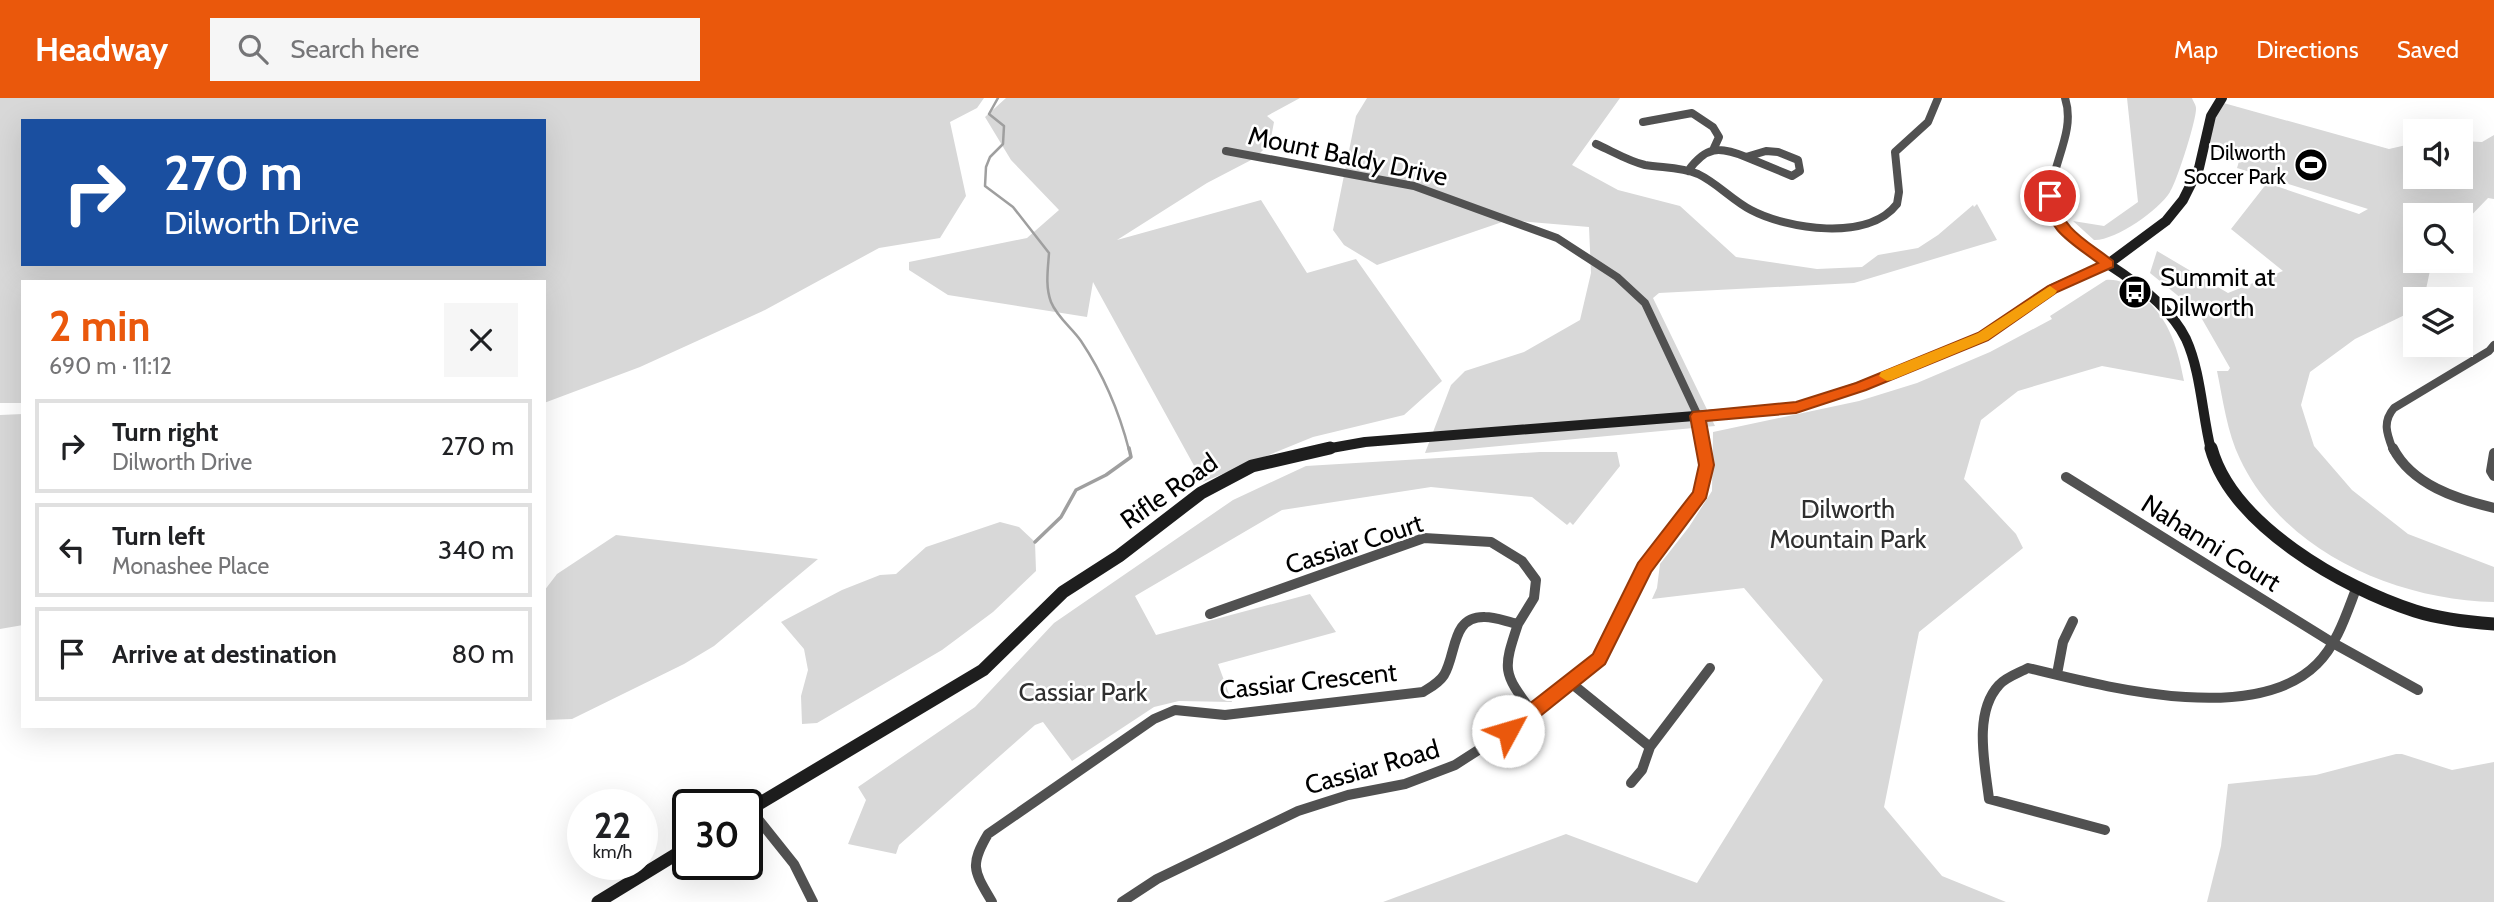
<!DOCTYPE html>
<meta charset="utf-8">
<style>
body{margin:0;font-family:Cabin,sans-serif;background:#f6f6f6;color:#202124;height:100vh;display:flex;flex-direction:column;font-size:26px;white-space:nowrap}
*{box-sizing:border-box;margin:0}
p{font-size:23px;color:#757577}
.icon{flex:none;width:38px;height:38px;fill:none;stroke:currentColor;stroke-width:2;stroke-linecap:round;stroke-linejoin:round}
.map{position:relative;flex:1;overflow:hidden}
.panel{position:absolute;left:21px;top:182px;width:525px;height:448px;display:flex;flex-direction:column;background:#fff;border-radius:0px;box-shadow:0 7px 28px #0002}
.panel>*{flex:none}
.guide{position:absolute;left:21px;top:21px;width:525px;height:147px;border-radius:0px;box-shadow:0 7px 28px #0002;background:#1a4fa0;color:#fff;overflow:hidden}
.tools{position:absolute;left:2403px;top:21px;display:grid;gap:14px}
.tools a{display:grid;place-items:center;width:70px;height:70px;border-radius:0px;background:#fff;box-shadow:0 7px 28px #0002;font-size:35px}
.speed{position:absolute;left:567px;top:691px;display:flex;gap:14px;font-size:35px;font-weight:700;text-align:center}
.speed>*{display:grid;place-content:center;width:91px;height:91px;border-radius:50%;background:#fff;box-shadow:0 7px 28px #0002;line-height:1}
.speed small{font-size:18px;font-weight:400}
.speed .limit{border:4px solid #111;border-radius:10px;background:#fff;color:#111}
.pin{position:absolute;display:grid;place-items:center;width:60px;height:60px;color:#fff;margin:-30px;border:4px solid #fff;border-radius:50%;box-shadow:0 2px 7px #0007}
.me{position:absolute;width:77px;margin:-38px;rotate:51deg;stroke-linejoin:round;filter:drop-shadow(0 0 5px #0008)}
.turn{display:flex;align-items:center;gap:24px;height:147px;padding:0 28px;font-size:32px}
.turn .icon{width:91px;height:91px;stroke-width:2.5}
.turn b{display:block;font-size:49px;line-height:60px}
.round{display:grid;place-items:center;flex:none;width:74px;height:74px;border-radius:0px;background:#f6f6f6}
.summary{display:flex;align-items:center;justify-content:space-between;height:119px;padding:0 28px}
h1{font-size:42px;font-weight:800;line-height:52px;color:#ea580c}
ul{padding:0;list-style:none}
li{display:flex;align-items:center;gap:21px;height:94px;margin:0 14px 10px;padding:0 14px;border:4px solid #e0e0e0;border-radius:0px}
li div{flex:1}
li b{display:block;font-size:26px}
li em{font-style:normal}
header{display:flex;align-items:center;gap:42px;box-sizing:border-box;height:98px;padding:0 35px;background:#ea580c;color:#fff}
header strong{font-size:33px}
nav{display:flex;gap:38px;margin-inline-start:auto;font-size:24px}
.search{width:490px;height:63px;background:#f6f6f6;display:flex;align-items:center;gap:18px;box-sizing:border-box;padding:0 24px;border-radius:0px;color:#757577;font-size:26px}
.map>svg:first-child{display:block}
.green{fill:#d8d8d8;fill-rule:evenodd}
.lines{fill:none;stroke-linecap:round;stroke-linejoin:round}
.stream-far1{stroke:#9f9f9f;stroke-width:2.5}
.stream{stroke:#9f9f9f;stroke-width:3.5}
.street-far1{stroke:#515151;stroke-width:8}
.street{stroke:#515151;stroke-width:10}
.secondary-far1{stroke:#1e1e1e;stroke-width:10}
.secondary{stroke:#1e1e1e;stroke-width:13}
.route{fill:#ea580c;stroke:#983908;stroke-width:2}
.slow{fill:#f59e0b}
.labels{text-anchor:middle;stroke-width:5;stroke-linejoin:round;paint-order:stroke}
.far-poi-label{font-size:21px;fill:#000;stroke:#fff;text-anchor:end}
.street-label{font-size:26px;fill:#000;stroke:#fff}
.poi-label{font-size:26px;fill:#000;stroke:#fff;text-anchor:start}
.park-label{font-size:26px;fill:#2f2f2f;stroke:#fff}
</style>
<header>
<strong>Headway</strong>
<div class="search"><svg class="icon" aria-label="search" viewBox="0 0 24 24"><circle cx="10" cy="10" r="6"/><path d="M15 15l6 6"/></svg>Search here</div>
<nav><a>Map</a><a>Directions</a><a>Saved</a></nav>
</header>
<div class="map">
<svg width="2494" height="804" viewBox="0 0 2494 804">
<rect width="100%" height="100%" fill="#fff"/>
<path class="green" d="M 0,0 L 984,0 L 977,10 L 950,24 L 966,98 L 940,140 L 879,150 L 765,212 L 640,269 L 544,305 L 544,184 L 23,184 L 23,305 L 0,305 ZM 23,23 L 544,23 L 544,166 L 23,166 Z
M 1006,0 L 1300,0 L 1267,18 L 1274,24 L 1270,45 L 1255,60 L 1207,85 L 1117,142 L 1261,102 L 1307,175 L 1356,161 L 1442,283 L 1404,317 L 1313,339 L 1203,384 L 1093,184 L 1087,219 L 948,197 L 909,172 L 909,164 L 1027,140 L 1059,112 L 1011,62 L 985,19 Z
M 1367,0 L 1620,0 L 1572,67 L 1618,92 L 1680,108 L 1736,159 L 1817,171 L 1862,169 L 1878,157 L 1918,150 L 1938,137 L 1973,107 L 1974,109 L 1977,106 L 1997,142 L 1854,185 L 1659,195 L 1653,200 L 1715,328 L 1425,355 L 1451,287 L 1465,273 L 1524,254 L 1580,222 L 1591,175 L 1589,129 L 1508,122 L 1377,167 L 1344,147 L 1333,132 L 1356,18 Z
M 2127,0 L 2192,0 C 2193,3 2196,7 2196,10 C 2197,20 2177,84 2170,94 C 2159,112 2115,143 2094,142 L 2073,123 L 2104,128 L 2138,104 Z
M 2220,4 L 2389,51 L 2415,45 L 2415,79 L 2460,79 L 2461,43 L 2482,44 L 2494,37 L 2494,101 L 2488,100 L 2461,128 L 2460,117 L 2415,117 L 2415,163 L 2432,163 L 2425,196 L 2421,201 L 2415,201 L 2413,213 L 2355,241 L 2310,274 L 2301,307 L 2314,348 L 2352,392 L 2408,436 L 2494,469 L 2494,504 C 2396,502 2284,454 2240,361 C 2227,334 2223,302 2217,273 L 2228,273 L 2230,270 L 2198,214 L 2150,175 L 2157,153 L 2228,195 L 2283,173 L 2231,131 L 2267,85 L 2359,116 L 2368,111 L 2237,70 L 2240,60 L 2204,48 Z
M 2106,182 C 2119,181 2126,186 2136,193 C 2168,217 2177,246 2184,283 L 2102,268 L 2018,293 L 1981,322 L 1964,381 L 2016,436 L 2023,450 L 1919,534 L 1884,709 L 1942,778 L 2006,804 L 1383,804 L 1566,736 L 1697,785 L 1823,582 L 1744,490 L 1652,501 L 1657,490 L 1660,466 L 1689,429 L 1712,393 L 1713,334 L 1859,303 L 1917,285 L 1990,254 L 2052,221 L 2050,218 Z
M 23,316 L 23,527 L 0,531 L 0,317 Z
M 1540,354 L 1617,354 L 1620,368 L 1573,427 L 1570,424 L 1567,427 L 1532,399 L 1431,389 L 1282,412 L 1135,498 L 1156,537 L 1310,496 L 1336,534 L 1218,566 L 1232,604 L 1179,603 L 1154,609 L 1072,663 L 1043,624 L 1035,627 L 899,747 L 896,756 L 848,746 L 866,702 L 858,689 L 975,609 L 1054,525 L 1233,402 L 1306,368 Z
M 1000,424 L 1019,429 L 1035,444 L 1036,473 L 993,514 L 942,552 L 817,625 L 802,626 L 801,598 L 808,572 L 804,551 L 781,524 L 842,492 L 880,477 L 896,476 L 926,449 Z
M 616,437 L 818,461 L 714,548 L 684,566 L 572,621 L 544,622 L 544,493 L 557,476 Z
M 2396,656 L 2402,656 L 2452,672 L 2494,664 L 2494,804 L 2207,804 L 2221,748 L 2228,686 L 2316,677 Z"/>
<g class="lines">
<path class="stream-far1" d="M 998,0 L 989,16 L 1004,28 L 1003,46 L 990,59 L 986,69 L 985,88 L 1013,109 L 1049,155 C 1048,171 1045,188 1051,204 C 1057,219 1072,230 1081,243 C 1103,276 1119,313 1129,352"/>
<path class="stream" d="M 1035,444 L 1061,419 L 1076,392 L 1106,377 L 1131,359 L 1129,350"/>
<path class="street-far1" d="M 2065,0 C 2080,45 2030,89 2061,129 C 2073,145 2092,155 2108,166
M 1643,24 L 1692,15 L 1713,29 L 1719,39 L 1714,50
M 1596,46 C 1612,53 1628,63 1645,67 C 1663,70 1681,69 1698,76 C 1717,85 1732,102 1751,112 C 1787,131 1868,144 1897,106 L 1899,94 L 1895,54 L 1928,24 L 1938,0
M 1226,53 L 1414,88 L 1557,140 L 1617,179 L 1645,205 L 1698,318 L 1704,352
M 1766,53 L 1778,54 L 1798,62 L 1800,73 L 1792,78 L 1746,59 Z
M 1688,73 C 1706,48 1719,48 1746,59
M 2393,352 C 2387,336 2382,324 2394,310 L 2489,253 L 2494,247"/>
<path class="street" d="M 2393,350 C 2412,387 2457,401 2494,410
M 2494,355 L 2491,373 L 2494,378
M 2066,379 L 2333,545 L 2418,592
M 1210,516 L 1424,440 L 1491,444 L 1522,463 L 1536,482 L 1534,500 L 1518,526
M 2057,576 L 2063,544 L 2073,523
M 1571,585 L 1650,649 L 1710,570
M 1631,685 L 1642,672 L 1650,649
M 750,711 L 794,766 L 813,804
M 2105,732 L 1989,701 C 1985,667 1973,615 1999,587 C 2006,579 2019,575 2028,570 C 2103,588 2254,629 2317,566 C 2337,546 2346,517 2356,491
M 992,804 C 974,773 969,768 988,736 L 1154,621 L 1175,612 L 1225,617 L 1423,594 C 1431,589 1439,585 1444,577 C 1457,555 1451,518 1485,519 C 1496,519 1507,524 1518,526 C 1503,571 1502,575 1532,613
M 1122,804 L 1157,781 L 1298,713 L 1348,697 L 1405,686 L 1455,667 L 1508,633 L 1599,561 L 1644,470 L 1700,396 L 1707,367 L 1704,350"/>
<path class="secondary-far1" d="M 2108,166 C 2136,184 2171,210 2186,241 C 2201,274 2202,316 2211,352
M 1320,352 L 1365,344 L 1796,310 L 1861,288 L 1983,239 L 2052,191 L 2108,166 L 2166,123 L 2183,102 L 2199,70 L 2211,18 L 2222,0"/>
<path class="secondary" d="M 2211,350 C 2232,427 2343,490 2415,513 C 2440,521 2467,524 2494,526
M 747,713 L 983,572 L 1063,494 L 1119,458 L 1201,395 L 1252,368 L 1330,350
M 598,804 L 688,749"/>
</g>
<path class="route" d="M 2050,94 L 2056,98 C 2061,132 2088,143 2113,163 L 2113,169 L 2057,194 L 1988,242 L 1866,292 L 1796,315 L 1706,323 L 1714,367 L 1706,400 L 1651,474 L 1605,566 L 1514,639 L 1508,641 L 1501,639 L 1499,633 L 1501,628 L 1593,556 L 1638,465 L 1693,394 L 1699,367 L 1690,318 L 1693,314 L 1796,304 L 1856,285 L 1978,235 L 2048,188 L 2098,165 C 2072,145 2047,133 2043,98 Z"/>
<path class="slow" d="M 2050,188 L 2057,193 L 2055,196 L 1988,242 L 1892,282 L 1887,283 L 1879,278 L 1881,274 L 1978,235 Z"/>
<defs>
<symbol id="stadium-disc" viewBox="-11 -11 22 22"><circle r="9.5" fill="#000" stroke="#fff"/><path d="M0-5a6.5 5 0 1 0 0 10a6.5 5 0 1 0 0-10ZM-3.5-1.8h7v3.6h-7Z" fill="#fff"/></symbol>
<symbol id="bus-disc" viewBox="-11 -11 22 22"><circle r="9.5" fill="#000" stroke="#fff"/><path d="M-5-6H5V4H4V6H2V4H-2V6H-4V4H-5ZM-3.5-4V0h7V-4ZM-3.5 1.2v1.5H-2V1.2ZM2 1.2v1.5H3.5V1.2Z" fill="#fff"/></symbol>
</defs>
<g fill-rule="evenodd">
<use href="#stadium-disc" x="2292" y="48" width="38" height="38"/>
<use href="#bus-disc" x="2116" y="175" width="38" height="38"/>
</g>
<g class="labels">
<g class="far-poi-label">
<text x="2286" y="62">Dilworth<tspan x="2286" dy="24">Soccer Park</tspan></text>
</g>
<g class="street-label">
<text transform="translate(1348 58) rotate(12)" y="9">Mount Baldy Drive</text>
<text transform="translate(1169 393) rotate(-35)" y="9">Rifle Road</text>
<text transform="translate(2211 445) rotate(32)" y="9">Nahanni Court</text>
<text transform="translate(1354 446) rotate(-18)" y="9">Cassiar Court</text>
<text transform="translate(1308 583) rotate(-6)" y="9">Cassiar Crescent</text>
<text transform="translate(1372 669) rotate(-16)" y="9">Cassiar Road</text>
</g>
<g class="poi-label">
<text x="2160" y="188">Summit at<tspan x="2160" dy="30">Dilworth</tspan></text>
</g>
<g class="park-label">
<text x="1848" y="420">Dilworth<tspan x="1848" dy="30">Mountain Park</tspan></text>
<text x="1083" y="603">Cassiar Park</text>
</g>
</g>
</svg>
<div class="tools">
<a><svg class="icon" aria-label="sound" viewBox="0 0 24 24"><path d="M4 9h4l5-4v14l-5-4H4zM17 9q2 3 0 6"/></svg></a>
<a><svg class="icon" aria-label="search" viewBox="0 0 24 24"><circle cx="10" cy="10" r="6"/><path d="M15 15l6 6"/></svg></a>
<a><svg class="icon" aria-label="layers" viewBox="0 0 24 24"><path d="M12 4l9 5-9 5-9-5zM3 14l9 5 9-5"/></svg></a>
</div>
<div class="speed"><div>22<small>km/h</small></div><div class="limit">30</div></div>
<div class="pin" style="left:2050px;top:98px;background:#d93025"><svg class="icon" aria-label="arrive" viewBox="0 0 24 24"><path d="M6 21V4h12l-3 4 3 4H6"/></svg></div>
<svg class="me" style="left:1508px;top:633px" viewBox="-20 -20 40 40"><circle r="19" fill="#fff"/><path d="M0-13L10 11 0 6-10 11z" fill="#ea580c"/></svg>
<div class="guide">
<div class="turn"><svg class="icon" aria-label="right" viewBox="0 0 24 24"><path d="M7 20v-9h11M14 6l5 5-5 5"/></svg><div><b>270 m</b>Dilworth Drive</div></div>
</div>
<section class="panel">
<div class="summary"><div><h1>2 min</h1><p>690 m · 11:12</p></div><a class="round"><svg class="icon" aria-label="close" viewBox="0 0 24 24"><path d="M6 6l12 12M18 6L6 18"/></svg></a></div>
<ul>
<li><svg class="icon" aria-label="right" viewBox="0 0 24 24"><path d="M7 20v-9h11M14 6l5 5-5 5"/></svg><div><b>Turn right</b><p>Dilworth Drive</p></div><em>270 m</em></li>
<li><svg class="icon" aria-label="left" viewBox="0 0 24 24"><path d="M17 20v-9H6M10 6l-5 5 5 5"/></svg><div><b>Turn left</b><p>Monashee Place</p></div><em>340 m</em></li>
<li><svg class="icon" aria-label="arrive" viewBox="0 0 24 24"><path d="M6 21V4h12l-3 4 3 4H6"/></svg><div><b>Arrive at destination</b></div><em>80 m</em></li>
</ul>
</section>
</div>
